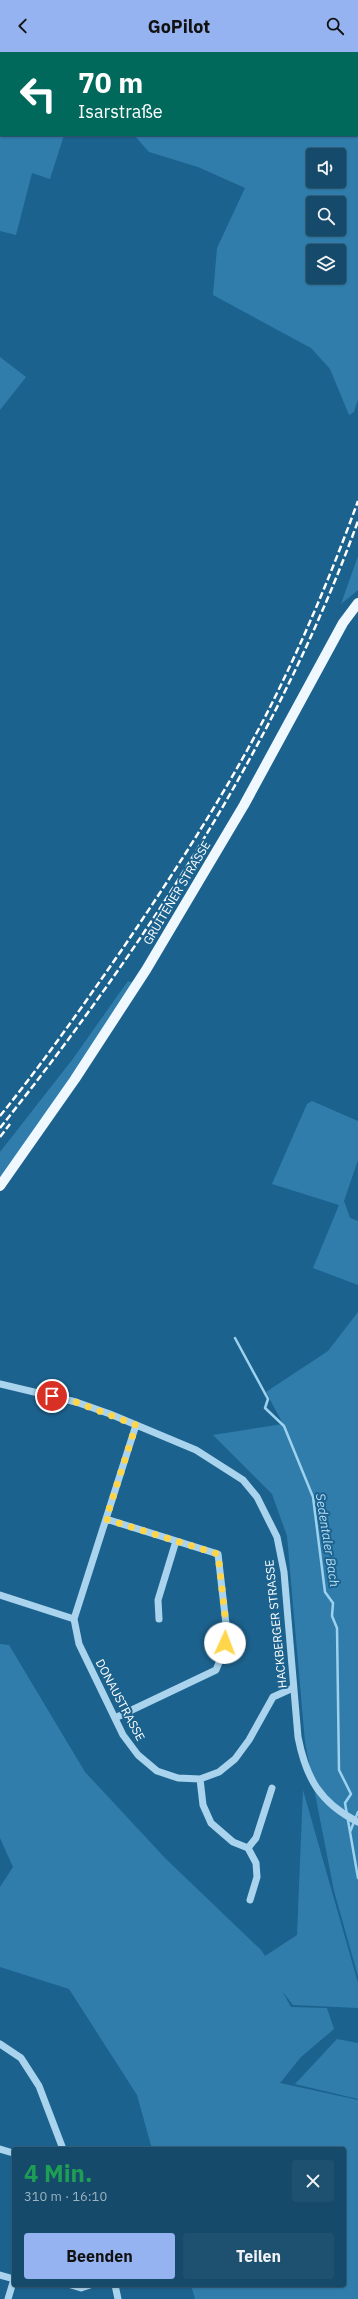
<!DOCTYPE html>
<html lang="de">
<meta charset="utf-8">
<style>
body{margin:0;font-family:"IBM Plex Sans",sans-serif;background:#1e5170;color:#f1f3f6;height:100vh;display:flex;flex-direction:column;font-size:15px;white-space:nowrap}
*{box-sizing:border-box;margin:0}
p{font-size:13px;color:#9db3c1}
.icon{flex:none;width:22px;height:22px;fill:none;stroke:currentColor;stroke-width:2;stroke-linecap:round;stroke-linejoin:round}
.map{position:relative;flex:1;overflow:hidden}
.drawer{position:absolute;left:12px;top:2095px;width:334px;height:140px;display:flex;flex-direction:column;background:#154a6a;border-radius:4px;box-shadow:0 1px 3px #0004,0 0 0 1px #34627e}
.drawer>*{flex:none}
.guide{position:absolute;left:0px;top:0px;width:358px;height:84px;box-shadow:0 1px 3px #0004,0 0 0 1px #34627e;background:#00695c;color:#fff;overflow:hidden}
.tools{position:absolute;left:306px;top:96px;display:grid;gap:8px}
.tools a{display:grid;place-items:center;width:40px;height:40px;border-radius:4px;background:#154a6a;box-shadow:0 1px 3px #0004,0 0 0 1px #34627e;font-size:20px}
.pin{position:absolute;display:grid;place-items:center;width:34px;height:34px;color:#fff;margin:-17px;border:2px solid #fff;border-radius:50%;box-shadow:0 1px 4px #0007}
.me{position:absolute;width:44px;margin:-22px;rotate:2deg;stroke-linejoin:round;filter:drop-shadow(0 0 3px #0008)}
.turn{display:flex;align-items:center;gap:14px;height:84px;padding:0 12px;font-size:18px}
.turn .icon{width:52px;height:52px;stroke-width:2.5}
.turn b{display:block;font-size:28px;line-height:34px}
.round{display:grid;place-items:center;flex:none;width:42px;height:42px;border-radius:4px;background:#1e5170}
.head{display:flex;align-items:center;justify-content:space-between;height:68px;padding:0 12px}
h1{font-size:24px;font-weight:800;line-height:30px;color:#1e9e55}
.button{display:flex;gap:8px;margin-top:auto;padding:8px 12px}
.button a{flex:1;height:46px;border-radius:4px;background:#95b2f1;color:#111;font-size:16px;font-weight:800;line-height:46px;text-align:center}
.button a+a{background:#1e5170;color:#f1f3f6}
header{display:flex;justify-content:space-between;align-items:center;height:52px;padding:0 12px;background:#95b2f1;color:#111;font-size:18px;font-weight:800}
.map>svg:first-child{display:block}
.green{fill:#307dac;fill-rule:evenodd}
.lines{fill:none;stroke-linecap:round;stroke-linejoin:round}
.stream{stroke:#9dd2ef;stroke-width:2.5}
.minor{stroke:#aad4ed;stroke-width:7}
.major{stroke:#f0f8ff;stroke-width:10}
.rail{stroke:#fff;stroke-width:2.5;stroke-dasharray:7 3;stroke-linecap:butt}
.route{stroke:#ffd54a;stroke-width:7;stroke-dasharray:0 12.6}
.labels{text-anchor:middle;stroke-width:4;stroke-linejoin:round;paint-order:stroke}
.street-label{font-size:12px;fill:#fff;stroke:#1c628e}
.water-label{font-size:13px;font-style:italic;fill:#b6ddf4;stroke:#1c628e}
</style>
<header><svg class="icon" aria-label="back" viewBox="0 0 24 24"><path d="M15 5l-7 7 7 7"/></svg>GoPilot<svg class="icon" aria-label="search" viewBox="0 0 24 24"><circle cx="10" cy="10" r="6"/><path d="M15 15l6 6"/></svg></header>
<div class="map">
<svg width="358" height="2247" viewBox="0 0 358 2247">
<rect width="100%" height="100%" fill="#1c628e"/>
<path class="green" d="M 0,0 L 358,0 L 358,347 L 354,360 L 349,363 L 330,317 L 311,296 L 213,243 L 217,196 L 245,136 L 198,115 L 149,100 L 134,83 L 357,83 L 357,1 L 1,1 L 1,83 L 64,83 L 50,127 L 32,121 L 16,183 L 0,179 ZM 313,103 L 339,103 L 339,129 L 313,129 ZM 313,151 L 339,151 L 339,177 L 313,177 ZM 313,199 L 339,199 L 339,225 L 313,225 Z
M 0,305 L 26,325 L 0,358 Z
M 358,504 L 358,538 L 341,552 Z
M 128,929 L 133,931 L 76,1019 L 0,1127 L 0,1100 L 72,1008 Z
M 312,1049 L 358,1069 L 358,1108 L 344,1149 L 350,1166 L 358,1169 L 358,1233 L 313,1216 L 339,1153 L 272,1132 L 307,1052 Z
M 358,1260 L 358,1924 L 334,1839 L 305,1690 L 287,1484 L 272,1442 L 213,1383 L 283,1372 L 266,1340 L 328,1299 Z
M 0,1592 L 9,1593 L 85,1720 L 166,1807 L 261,1898 L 265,1904 L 297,1883 L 303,1738 L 358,1931 L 358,1956 L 293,1953 L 282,1939 L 291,1955 L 327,1956 L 334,1977 L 301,2005 L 280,2031 L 358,2048 L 358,2247 L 195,2247 L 191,2233 L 344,2233 L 344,2097 L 152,2097 L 137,2043 L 69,1937 L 0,1915 L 0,1835 L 13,1815 L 0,1786 Z
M 337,1987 L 358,1991 L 358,2047 L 295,2032 Z"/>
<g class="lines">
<path class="stream" d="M 235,1286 L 268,1347 L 265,1356 L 284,1374 L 313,1445 L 325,1540 L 333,1551 L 332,1564 L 337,1576 L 339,1718 L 351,1742 L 345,1751 L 358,1826
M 350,1780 L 358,1760"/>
<path class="minor" d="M 0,1332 L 76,1350 L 110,1362 L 196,1398 L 243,1428 L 257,1445 L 277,1485 L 284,1520 L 298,1685 C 306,1726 320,1751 358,1770
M 136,1373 L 74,1567 L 79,1592 L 123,1683 L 138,1703 L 157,1719 L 178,1726 L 200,1727 L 219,1720 L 235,1707 L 249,1688 L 273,1645 L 293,1636
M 106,1467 L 218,1502 L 227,1581 L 223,1601 L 216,1618 L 115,1666
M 0,1543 L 74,1567
M 159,1567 L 158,1548 L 176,1489
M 200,1727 L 203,1753 L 211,1771 L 233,1790 L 248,1796 L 256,1811 L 257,1825 L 250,1848
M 248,1796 L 256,1786 L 272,1736
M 0,1992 L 21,2006 L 39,2034 L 63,2097
M 0,2097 L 13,2101
M 0,2223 L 14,2227
M 71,2233 L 81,2236 L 90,2233
M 115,2233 L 118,2247
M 8,2247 L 14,2227"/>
<path class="major" d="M 0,1134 L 75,1027 L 146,918 L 244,753 L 343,571 L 358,551"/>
<path class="rail" d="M 0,1064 C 43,1011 82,955 121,899 C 172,824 222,747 264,667 C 300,597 331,523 358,449
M 0,1076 C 146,893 278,690 358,469
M 0,1085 L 10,1072"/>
</g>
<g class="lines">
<path class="route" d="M 52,1344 L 76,1350 L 136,1373 L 106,1467 L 218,1502 L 227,1581 L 225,1591"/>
</g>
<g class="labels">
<g class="street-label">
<text transform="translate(177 841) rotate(-59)" y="4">GRUITENER STRASSE</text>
<text transform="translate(276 1572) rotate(-96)" y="4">HACKBERGER STRASSE</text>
<text transform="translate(120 1648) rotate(62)" y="4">DONAUSTRASSE</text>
</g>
<g class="water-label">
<text transform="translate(328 1488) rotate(81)" y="5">Sedentaler Bach</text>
</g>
</g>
</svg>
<div class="tools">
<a><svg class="icon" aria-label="sound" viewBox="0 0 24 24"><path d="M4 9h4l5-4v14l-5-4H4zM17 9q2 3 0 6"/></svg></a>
<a><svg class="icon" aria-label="search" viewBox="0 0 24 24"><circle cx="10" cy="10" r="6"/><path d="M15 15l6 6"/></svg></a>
<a><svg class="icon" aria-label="layers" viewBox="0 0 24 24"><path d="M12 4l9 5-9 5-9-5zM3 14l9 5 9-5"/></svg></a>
</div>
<div class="pin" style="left:52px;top:1344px;background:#d93025"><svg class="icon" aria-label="arrive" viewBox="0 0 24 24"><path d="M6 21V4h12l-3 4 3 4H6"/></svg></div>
<svg class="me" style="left:225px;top:1591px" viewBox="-20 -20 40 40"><circle r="19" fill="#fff"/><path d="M0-13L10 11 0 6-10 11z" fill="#ffd54a"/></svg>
<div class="guide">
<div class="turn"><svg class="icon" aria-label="left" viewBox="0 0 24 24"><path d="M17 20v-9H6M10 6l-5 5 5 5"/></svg><div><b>70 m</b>Isarstraße</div></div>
</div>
<section class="drawer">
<div class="head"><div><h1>4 Min.</h1><p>310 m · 16:10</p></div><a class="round"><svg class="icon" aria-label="close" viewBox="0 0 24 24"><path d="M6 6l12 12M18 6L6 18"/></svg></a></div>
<div class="button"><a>Beenden</a><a>Teilen</a></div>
</section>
</div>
